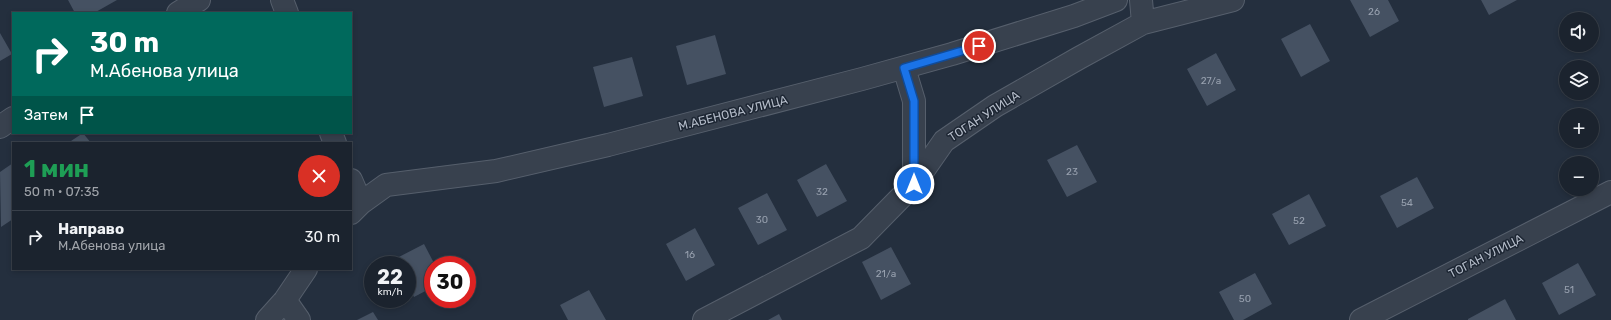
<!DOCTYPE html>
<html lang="ru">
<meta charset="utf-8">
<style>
body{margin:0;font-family:Rubik,sans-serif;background:#282f3a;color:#f1f3f6;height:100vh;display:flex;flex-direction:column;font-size:15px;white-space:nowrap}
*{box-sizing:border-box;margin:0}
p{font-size:13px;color:#a0a4aa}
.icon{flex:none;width:22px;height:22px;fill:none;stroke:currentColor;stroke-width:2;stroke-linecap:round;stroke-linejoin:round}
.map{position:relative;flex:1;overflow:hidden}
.details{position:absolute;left:12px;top:142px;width:340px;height:128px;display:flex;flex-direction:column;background:#1b232e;border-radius:0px;box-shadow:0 2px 6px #0003,0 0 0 1px #39404a}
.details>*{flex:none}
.banner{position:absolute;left:12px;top:12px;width:340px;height:122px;border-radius:0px;box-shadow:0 2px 6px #0003,0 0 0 1px #39404a;background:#00695c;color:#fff;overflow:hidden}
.tools{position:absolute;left:1559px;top:12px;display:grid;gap:8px}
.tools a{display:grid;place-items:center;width:40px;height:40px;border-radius:50%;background:#1b232e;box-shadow:0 2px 6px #0003,0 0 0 1px #39404a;font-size:20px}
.speed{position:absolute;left:364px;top:256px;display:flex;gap:8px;font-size:20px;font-weight:700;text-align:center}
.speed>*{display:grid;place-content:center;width:52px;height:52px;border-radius:50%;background:#1b232e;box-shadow:0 2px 6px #0003,0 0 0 1px #39404a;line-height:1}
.speed small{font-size:10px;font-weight:400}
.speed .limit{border:6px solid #d22;background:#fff;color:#111}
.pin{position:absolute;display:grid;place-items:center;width:34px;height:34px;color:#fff;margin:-17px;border:2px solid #fff;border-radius:50%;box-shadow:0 1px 4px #0007}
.me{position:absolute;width:44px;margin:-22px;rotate:0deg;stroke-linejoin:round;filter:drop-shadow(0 0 3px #0008)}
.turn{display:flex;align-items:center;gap:14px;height:84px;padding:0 12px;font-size:18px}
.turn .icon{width:52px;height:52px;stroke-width:2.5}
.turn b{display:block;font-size:28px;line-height:34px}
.then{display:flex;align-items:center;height:38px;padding:0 12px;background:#0003;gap:8px;font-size:15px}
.round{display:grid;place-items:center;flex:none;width:42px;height:42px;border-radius:21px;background:#282f3a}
.overview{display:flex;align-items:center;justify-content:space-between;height:68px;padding:0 12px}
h1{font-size:24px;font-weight:700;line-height:30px;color:#1e9e55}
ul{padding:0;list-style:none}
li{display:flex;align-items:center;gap:12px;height:52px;padding:0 12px;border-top:1px solid #39404a}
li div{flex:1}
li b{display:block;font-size:15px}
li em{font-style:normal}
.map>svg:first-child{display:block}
.building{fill:#455162}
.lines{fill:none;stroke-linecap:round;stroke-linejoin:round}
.street-casing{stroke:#565f6c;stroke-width:24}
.street{stroke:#38414e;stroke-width:22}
.route-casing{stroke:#114b97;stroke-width:10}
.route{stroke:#1a73e8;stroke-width:7}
.labels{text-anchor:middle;stroke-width:3;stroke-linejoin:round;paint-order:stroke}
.number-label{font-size:10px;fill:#98a1af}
.street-label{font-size:12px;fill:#b4bcc9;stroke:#1d2633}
</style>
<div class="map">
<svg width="1611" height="320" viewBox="0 0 1611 320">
<rect width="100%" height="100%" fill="#242f3e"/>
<path class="building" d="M 68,0 L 117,0 L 94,13 L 75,13 Z
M 1350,0 L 1388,0 L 1399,21 L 1370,37 Z
M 1481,0 L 1517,0 L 1489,15 Z
M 1310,24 L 1330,61 L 1301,77 L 1281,39 Z
M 0,33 L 12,54 L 0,61 Z
M 715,35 L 726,74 L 687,85 L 676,46 Z
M 1216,53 L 1236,90 L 1207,106 L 1187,69 Z
M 632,57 L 643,96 L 604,107 L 593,67 Z
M 83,133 L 91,143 L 68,143 Z
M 1077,145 L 1097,182 L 1067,197 L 1047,160 Z
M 13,163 L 13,219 L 1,227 L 0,172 Z
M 826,164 L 847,201 L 817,217 L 797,180 Z
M 1417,177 L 1434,208 L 1397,228 L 1380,196 Z
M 767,193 L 787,230 L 758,245 L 738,208 Z
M 1309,194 L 1326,226 L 1289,245 L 1272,214 Z
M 695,228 L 715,265 L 686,281 L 666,244 Z
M 424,244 L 435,265 L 433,265 L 433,287 L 414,297 L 407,283 L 407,265 L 398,265 L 395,259 Z
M 891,247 L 911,284 L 881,300 L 862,262 Z
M 1578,263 L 1596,295 L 1559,315 L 1542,283 Z
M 1255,273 L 1272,304 L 1243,320 L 1234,320 L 1219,292 Z
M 589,290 L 606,320 L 568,320 L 560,305 Z
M 1505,299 L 1516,320 L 1468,320 L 1468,319 Z
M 373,312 L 378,320 L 357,320 Z
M 779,314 L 782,320 L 768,320 Z"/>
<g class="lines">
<defs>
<path id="street" d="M 282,0 L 287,13
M 178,13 L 199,0
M 1143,23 L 1233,0
M 904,68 L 914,101 L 914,184
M 0,127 L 13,118
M 331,133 L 335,143
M 351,180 L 361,203
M 351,213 L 361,203 L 386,185 L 496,171 L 608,145 L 862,79 L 952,54 L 1074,16 L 1116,0
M 285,300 L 299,320
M 267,320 L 285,300 L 306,269
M 704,320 L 861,238 L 914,184 L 944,141 L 995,106 L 1079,58 L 1143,23 L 1141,0
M 1361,320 L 1611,192"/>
</defs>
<use href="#street" class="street-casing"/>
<use href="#street" class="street"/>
</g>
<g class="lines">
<defs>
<path id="route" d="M 914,184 L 914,101 L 904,68 L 979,46"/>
</defs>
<use href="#route" class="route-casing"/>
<use href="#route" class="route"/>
</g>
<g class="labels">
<g class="number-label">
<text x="1374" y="15">26</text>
<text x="1211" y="84">27/а</text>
<text x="1072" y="175">23</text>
<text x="822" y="195">32</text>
<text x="1407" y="206">54</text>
<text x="762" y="223">30</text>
<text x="1299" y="224">52</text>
<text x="690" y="258">16</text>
<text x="886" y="277">21/а</text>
<text x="1569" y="293">51</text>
<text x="1245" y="302">50</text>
</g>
<g class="street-label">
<text transform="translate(733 113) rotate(-14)" y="4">М.АБЕНОВА УЛИЦА</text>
<text transform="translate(984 116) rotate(-33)" y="4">ТОГАН УЛИЦА</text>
<text transform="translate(1486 256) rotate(-27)" y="4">ТОГАН УЛИЦА</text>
</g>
</g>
</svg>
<div class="tools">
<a><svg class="icon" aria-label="sound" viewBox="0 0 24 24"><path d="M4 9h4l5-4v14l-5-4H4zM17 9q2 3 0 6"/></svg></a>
<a><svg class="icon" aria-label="layers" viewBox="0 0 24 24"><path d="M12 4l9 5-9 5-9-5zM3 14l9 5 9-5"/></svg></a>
<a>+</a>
<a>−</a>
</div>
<div class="speed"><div>22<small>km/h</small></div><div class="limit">30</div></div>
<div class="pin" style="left:979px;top:46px;background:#d93025"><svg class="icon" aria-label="arrive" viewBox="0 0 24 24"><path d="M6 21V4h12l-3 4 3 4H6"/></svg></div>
<svg class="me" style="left:914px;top:184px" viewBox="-20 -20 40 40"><circle r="17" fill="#1a73e8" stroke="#fff" stroke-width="3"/><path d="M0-11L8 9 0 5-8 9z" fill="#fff"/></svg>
<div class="banner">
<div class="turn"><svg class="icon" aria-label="right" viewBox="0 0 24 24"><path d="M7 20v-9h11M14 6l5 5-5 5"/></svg><div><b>30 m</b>М.Абенова улица</div></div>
<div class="then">Затем<svg class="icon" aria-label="arrive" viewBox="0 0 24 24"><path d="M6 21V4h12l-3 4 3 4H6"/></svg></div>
</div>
<section class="details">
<div class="overview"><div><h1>1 мин</h1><p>50 m · 07:35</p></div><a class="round" style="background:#d93025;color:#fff"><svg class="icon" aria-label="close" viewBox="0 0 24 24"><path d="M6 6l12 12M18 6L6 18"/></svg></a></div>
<ul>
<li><svg class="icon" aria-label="right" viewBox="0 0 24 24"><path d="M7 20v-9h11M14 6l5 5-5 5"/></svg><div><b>Направо</b><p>М.Абенова улица</p></div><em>30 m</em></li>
</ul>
</section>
</div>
